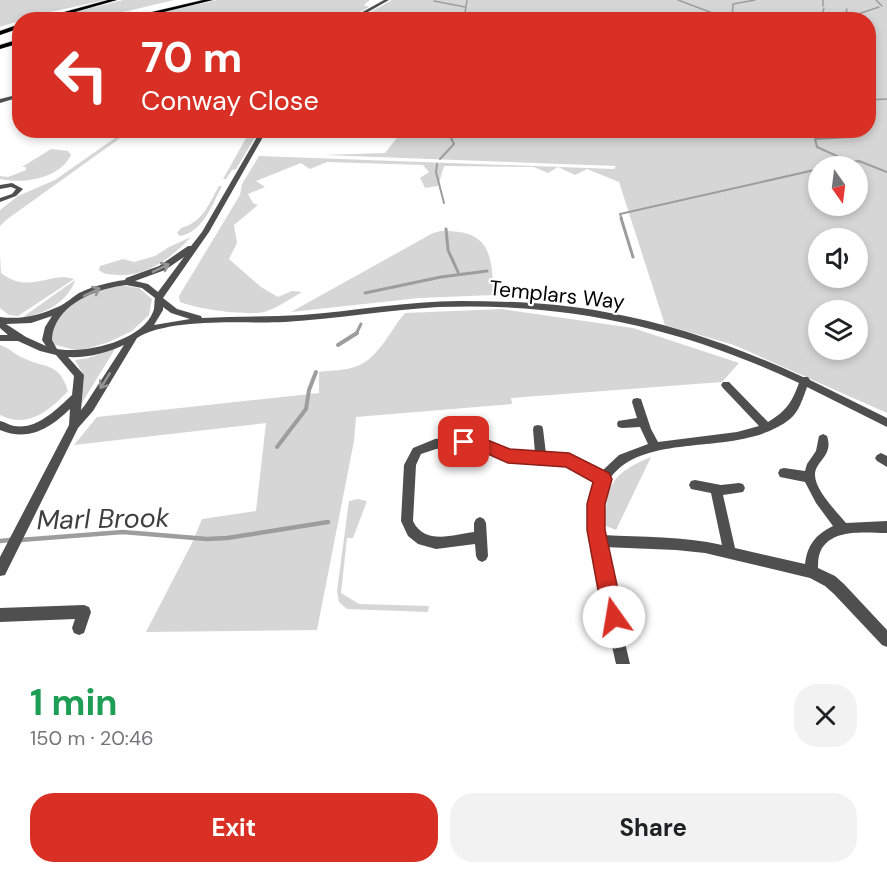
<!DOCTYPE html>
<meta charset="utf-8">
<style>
body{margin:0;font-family:"DM Sans",sans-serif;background:#f2f2f2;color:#202124;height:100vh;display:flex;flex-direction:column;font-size:22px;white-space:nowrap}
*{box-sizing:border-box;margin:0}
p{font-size:20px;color:#757577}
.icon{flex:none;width:33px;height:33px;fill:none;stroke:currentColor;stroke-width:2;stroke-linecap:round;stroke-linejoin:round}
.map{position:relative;height:664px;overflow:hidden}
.side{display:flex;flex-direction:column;background:#fff;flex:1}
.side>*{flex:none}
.top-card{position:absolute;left:12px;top:12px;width:864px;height:126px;border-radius:24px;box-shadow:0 3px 9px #0003;background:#d93025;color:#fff;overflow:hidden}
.needle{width:39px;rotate:166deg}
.controls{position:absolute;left:808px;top:156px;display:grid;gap:12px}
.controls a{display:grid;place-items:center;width:60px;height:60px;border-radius:50%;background:#fff;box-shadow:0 3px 9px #0003;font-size:30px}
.pin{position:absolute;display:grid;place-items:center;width:51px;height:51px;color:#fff;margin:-26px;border-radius:12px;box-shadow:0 3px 9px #0006}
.me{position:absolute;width:66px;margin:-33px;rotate:347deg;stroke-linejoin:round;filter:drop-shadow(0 0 4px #0008)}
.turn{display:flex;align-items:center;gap:21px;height:126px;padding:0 30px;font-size:27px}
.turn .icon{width:78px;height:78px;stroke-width:2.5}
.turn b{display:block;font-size:42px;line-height:51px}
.round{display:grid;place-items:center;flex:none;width:63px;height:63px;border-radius:24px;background:#f2f2f2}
.overview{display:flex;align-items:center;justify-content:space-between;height:102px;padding:0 30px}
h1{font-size:36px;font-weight:700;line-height:45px;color:#1e9e55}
.cta{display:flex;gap:12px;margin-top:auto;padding:12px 30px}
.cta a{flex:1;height:69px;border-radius:24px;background:#d93025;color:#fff;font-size:24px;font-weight:700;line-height:69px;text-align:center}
.cta a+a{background:#f2f2f2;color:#202124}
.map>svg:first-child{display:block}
.green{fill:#d6d6d6;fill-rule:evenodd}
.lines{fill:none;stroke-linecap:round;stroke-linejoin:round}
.stream-far4{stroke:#9d9d9d;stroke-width:1.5}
.stream-far3{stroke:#9d9d9d;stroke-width:2}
.stream-far2{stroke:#9d9d9d;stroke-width:3}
.stream-far1{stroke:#9d9d9d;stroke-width:4}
.stream{stroke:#9d9d9d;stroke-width:4.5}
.highway-casing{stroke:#dbdbdb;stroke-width:1}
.minor{fill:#4f4f4f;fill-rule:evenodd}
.highway{fill:#000;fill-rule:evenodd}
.oneway{stroke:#959595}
.route{fill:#d93025;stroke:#8d1f18;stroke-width:1.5}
.labels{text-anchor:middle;stroke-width:4.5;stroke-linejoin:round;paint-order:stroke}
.street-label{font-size:21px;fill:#000;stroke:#fff}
.near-water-label{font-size:27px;font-style:italic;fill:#3e3e3e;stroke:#fff}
</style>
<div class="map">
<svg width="887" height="664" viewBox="0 0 887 664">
<rect width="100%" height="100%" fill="#fff"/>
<path class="green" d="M 0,0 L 106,0 L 41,14 L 0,27 Z
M 123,0 L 174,0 L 94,19 L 44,20 Z
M 217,0 L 370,0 L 364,5 L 369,7 L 347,19 L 127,20 Z
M 392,0 L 887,0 L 887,413 L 734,345 L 665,325 L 619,182 L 587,169 L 575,175 L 558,167 L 548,173 L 534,167 L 444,166 L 438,186 L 425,188 L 420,178 L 429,172 L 423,165 L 327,162 L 310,169 L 301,163 L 256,181 L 265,187 L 248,194 L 253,203 L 258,205 L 234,225 L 237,243 L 229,259 L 261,287 L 278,297 L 292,291 L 302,292 C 290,299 277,308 264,312 C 247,316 196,309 180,302 L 179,296 L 240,195 L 242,184 L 259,156 L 614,169 L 616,166 L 323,155 L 385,153 L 403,130 L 868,130 L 868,20 L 376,20 L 379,16 L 367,14 ZM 819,166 L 858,166 L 858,206 L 819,206 ZM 819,238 L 858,238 L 858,278 L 819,278 ZM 819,310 L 858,310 L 858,350 L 819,350 Z
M 125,131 L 118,137 L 130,131 L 6,220 L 0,226 L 0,210 L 18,196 L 55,180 Z
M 250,131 L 259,131 L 236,169 L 232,170 L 226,179 L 223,179 Z
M 51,149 L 68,151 L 71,155 C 59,179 24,184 0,179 L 0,176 L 8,177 L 26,170 L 26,167 L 22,167 Z
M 219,186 L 222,186 C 212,205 203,232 180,236 L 177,233 L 181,228 C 203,222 208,205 219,186 Z
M 441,231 C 491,230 491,253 494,295 L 419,298 L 291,312 L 433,233 Z
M 191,237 C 171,258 147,277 117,275 C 110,274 104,275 99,270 L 100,266 L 123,259 L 134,262 L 155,256 L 169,247 Z
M 0,254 L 1,273 C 29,295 50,271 74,279 L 18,316 L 9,315 L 0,308 Z
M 75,280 C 69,301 44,315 23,317 Z
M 119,285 L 139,288 L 152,299 L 149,315 L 132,331 L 109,342 L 79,351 L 52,344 C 52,340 50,334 51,330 C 54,306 99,289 119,285 Z
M 501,309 L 633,328 L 739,363 L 722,382 L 511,398 L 512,404 L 356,417 L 354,441 L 317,630 L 146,632 L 192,543 L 202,519 L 256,511 L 266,423 L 74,445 L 97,417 L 319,393 L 319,372 C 331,370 346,371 357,366 C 378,359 391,329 405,313 Z
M 0,345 C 8,347 13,353 21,357 C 44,369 59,361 68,391 C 49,411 28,429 0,415 Z
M 115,349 L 80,406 L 83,374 L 75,360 L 88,358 Z
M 651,457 L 616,530 L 606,526 C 604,485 614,472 651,457 Z
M 358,499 L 367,501 L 353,538 L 347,538 L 341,593 L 359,604 L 429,606 L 428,612 L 347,609 L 339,602 L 337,591 L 349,501 Z"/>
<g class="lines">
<path class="stream-far4" d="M 678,0 L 715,14
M 823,0 L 823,6
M 876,0 L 882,6
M 434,1 L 465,7
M 847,9 L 846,11 L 851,15
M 717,15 L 725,20
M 459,20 L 457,17 L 465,13 L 467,0
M 732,20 L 733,4 L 755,0
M 805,20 L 821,18 L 824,8
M 840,20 L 879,7
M 868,100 L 887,99"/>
<path class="stream-far3" d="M 440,159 L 454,144 L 447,130
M 850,162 L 859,161 L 887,172
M 437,164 L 436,172 L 444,203
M 831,166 L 850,162 L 817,147 L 815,139 L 849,137 L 840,130
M 622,219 L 620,214 L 819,169"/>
<path class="stream-far2" d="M 621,218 L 633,257
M 446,229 L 448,250 L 458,272
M 365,293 L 441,277 L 487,271
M 356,334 L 361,324"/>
<path class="stream-far1" d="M 338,345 L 357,333
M 277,447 L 306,409 L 309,390 L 316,372"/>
<path class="stream" d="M 20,540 L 123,532 L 207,539 L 227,538 L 328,522
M 0,541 L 10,540"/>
<defs>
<path id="highway" d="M 108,0 L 117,0 L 47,20 L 35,20 Z
M 203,0 L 213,0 L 131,20 L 118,20 Z
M 130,12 L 132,15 L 114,20 L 102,20 Z
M 20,24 L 20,28 L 0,35 L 0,31 Z
M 20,39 L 20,43 L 0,49 L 0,45 Z"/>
</defs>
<use href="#highway" class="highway-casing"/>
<path class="minor" d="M 384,0 L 389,0 L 354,20 L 348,20 Z
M 20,94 L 20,97 L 0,103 L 0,99 Z
M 261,130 L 267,130 L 209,232 L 163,298 L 177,309 L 201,316 L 202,318 C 236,316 269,317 302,315 C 355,311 407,301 460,301 C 509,301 558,303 605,312 C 674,324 740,348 803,377 L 808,377 L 810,380 L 887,418 L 887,427 L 807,387 C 803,398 799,412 790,419 C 740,459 648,429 611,477 C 600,491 601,518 603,535 C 642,537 683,536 722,545 L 711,493 L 691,489 L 689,485 L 691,481 L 695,480 L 721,485 L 739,483 L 743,484 L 745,488 L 743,492 L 723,495 L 735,548 L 805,564 C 807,545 816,534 833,526 L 816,503 L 805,482 L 780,477 L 778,473 L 780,469 L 784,468 L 805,471 L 807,464 L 816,451 L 819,436 L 823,434 L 827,436 C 834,456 815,461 815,475 C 815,490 836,511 846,523 L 887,521 L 887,533 C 866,533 833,528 821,550 C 818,556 818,562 818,568 L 835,576 L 844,584 L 887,630 L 887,647 L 882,645 L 834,594 L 825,586 L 810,578 L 705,553 L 676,550 L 604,547 L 611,583 L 630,664 L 616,664 L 598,583 L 591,542 L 590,503 L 597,482 L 567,465 L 508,461 L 471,446 L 436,449 L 421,454 L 416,465 L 413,521 C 424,545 453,535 474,532 L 474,523 L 476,519 L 480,517 L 484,519 L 486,523 L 488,556 L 486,560 L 482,562 L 478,560 L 476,556 L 475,544 L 436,549 L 418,544 L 408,536 L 401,521 L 404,465 L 413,448 L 435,439 L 471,436 L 508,451 L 535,453 L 533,429 L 534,426 L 538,425 L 542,426 L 543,429 L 546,454 L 569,455 L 601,472 L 619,455 L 648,444 L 640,427 L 622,428 L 618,427 L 617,424 L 618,421 L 637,418 L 632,402 L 633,399 L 637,398 L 641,399 L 651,429 L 658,442 L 737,432 L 759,426 L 723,388 L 721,385 L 723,382 L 729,382 L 768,422 C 786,411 791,404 799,383 C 683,328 567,302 438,307 C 387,310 336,319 285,322 C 244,324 172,317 137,338 L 93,411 L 78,428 L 5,575 L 0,576 L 0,557 L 69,425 L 70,409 C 50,428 29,442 0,430 L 0,421 C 5,422 9,425 14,426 C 37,430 57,409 72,395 L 74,376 L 56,355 L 40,351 L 18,341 L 0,341 L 0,335 L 8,335 L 0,328 L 0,317 C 22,320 40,315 60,306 C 66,303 73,297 79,293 C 94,286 109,282 125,280 L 126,278 L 159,266 L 188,246 L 191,246 L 202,232 ZM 184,257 L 158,292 L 148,284 L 135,281 L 165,270 ZM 126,285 L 142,288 L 155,298 C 154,302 155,308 153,312 C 142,341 85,354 57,349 L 52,340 C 52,335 53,330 55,326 C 66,300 101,288 126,285 ZM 163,307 L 171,313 L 190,319 L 154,325 L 163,310 ZM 52,316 L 45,327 L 42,340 L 46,346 L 26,337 L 6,324 L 31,323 ZM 124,345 L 85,405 L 81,410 L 84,375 L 68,357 C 88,358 107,353 124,345 Z
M 12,183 L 23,189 L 16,196 L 0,202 L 0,198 L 12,194 L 16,189 L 11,187 L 0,189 L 0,185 Z
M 881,453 L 887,456 L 887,467 L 877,461 L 875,458 L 877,455 Z
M 84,605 L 89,607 L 91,612 L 84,633 L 79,635 L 74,633 L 72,628 L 75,619 L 0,622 L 0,608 Z"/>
<use href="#highway" class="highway"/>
</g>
<defs><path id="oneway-shaft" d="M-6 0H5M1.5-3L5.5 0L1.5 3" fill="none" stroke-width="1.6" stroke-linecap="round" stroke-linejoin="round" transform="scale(1.5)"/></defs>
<g class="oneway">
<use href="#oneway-shaft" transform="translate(161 268) rotate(-26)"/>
<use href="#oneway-shaft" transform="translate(92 292) rotate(-25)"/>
<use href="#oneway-shaft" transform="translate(105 381) rotate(122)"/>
</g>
<path class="route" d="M 464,435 L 480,437 L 510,449 L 569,453 L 609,473 L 612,479 L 605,504 L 605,530 L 624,617 L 621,624 L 614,628 L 606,624 L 603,617 L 587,530 L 587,504 L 593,482 L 566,467 L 508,463 L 479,450 L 458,447 L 456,442 L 458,437 Z"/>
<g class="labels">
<g class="street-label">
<text transform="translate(557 295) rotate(6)" y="7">Templars Way</text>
</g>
<g class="near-water-label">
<text transform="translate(103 519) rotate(-1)" y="9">Marl Brook</text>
</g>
</g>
</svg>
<div class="controls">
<a><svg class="needle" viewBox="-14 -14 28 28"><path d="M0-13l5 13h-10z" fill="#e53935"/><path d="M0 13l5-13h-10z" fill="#757577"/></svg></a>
<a><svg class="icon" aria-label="sound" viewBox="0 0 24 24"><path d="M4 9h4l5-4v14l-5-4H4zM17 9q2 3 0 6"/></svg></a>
<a><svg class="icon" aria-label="layers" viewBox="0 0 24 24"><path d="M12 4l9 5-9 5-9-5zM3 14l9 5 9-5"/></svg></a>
</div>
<div class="pin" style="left:464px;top:442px;background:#d93025"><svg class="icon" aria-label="arrive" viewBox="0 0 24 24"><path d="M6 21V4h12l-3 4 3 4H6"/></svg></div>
<svg class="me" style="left:614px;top:617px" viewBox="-20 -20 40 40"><circle r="19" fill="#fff"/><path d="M0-13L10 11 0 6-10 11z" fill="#d93025"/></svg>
<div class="top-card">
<div class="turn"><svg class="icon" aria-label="left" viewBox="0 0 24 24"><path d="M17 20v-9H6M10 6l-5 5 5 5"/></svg><div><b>70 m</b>Conway Close</div></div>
</div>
</div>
<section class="side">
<div class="overview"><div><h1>1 min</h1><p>150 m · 20:46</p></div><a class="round"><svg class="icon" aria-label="close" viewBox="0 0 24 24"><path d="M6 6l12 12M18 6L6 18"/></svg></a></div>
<div class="cta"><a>Exit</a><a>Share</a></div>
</section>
